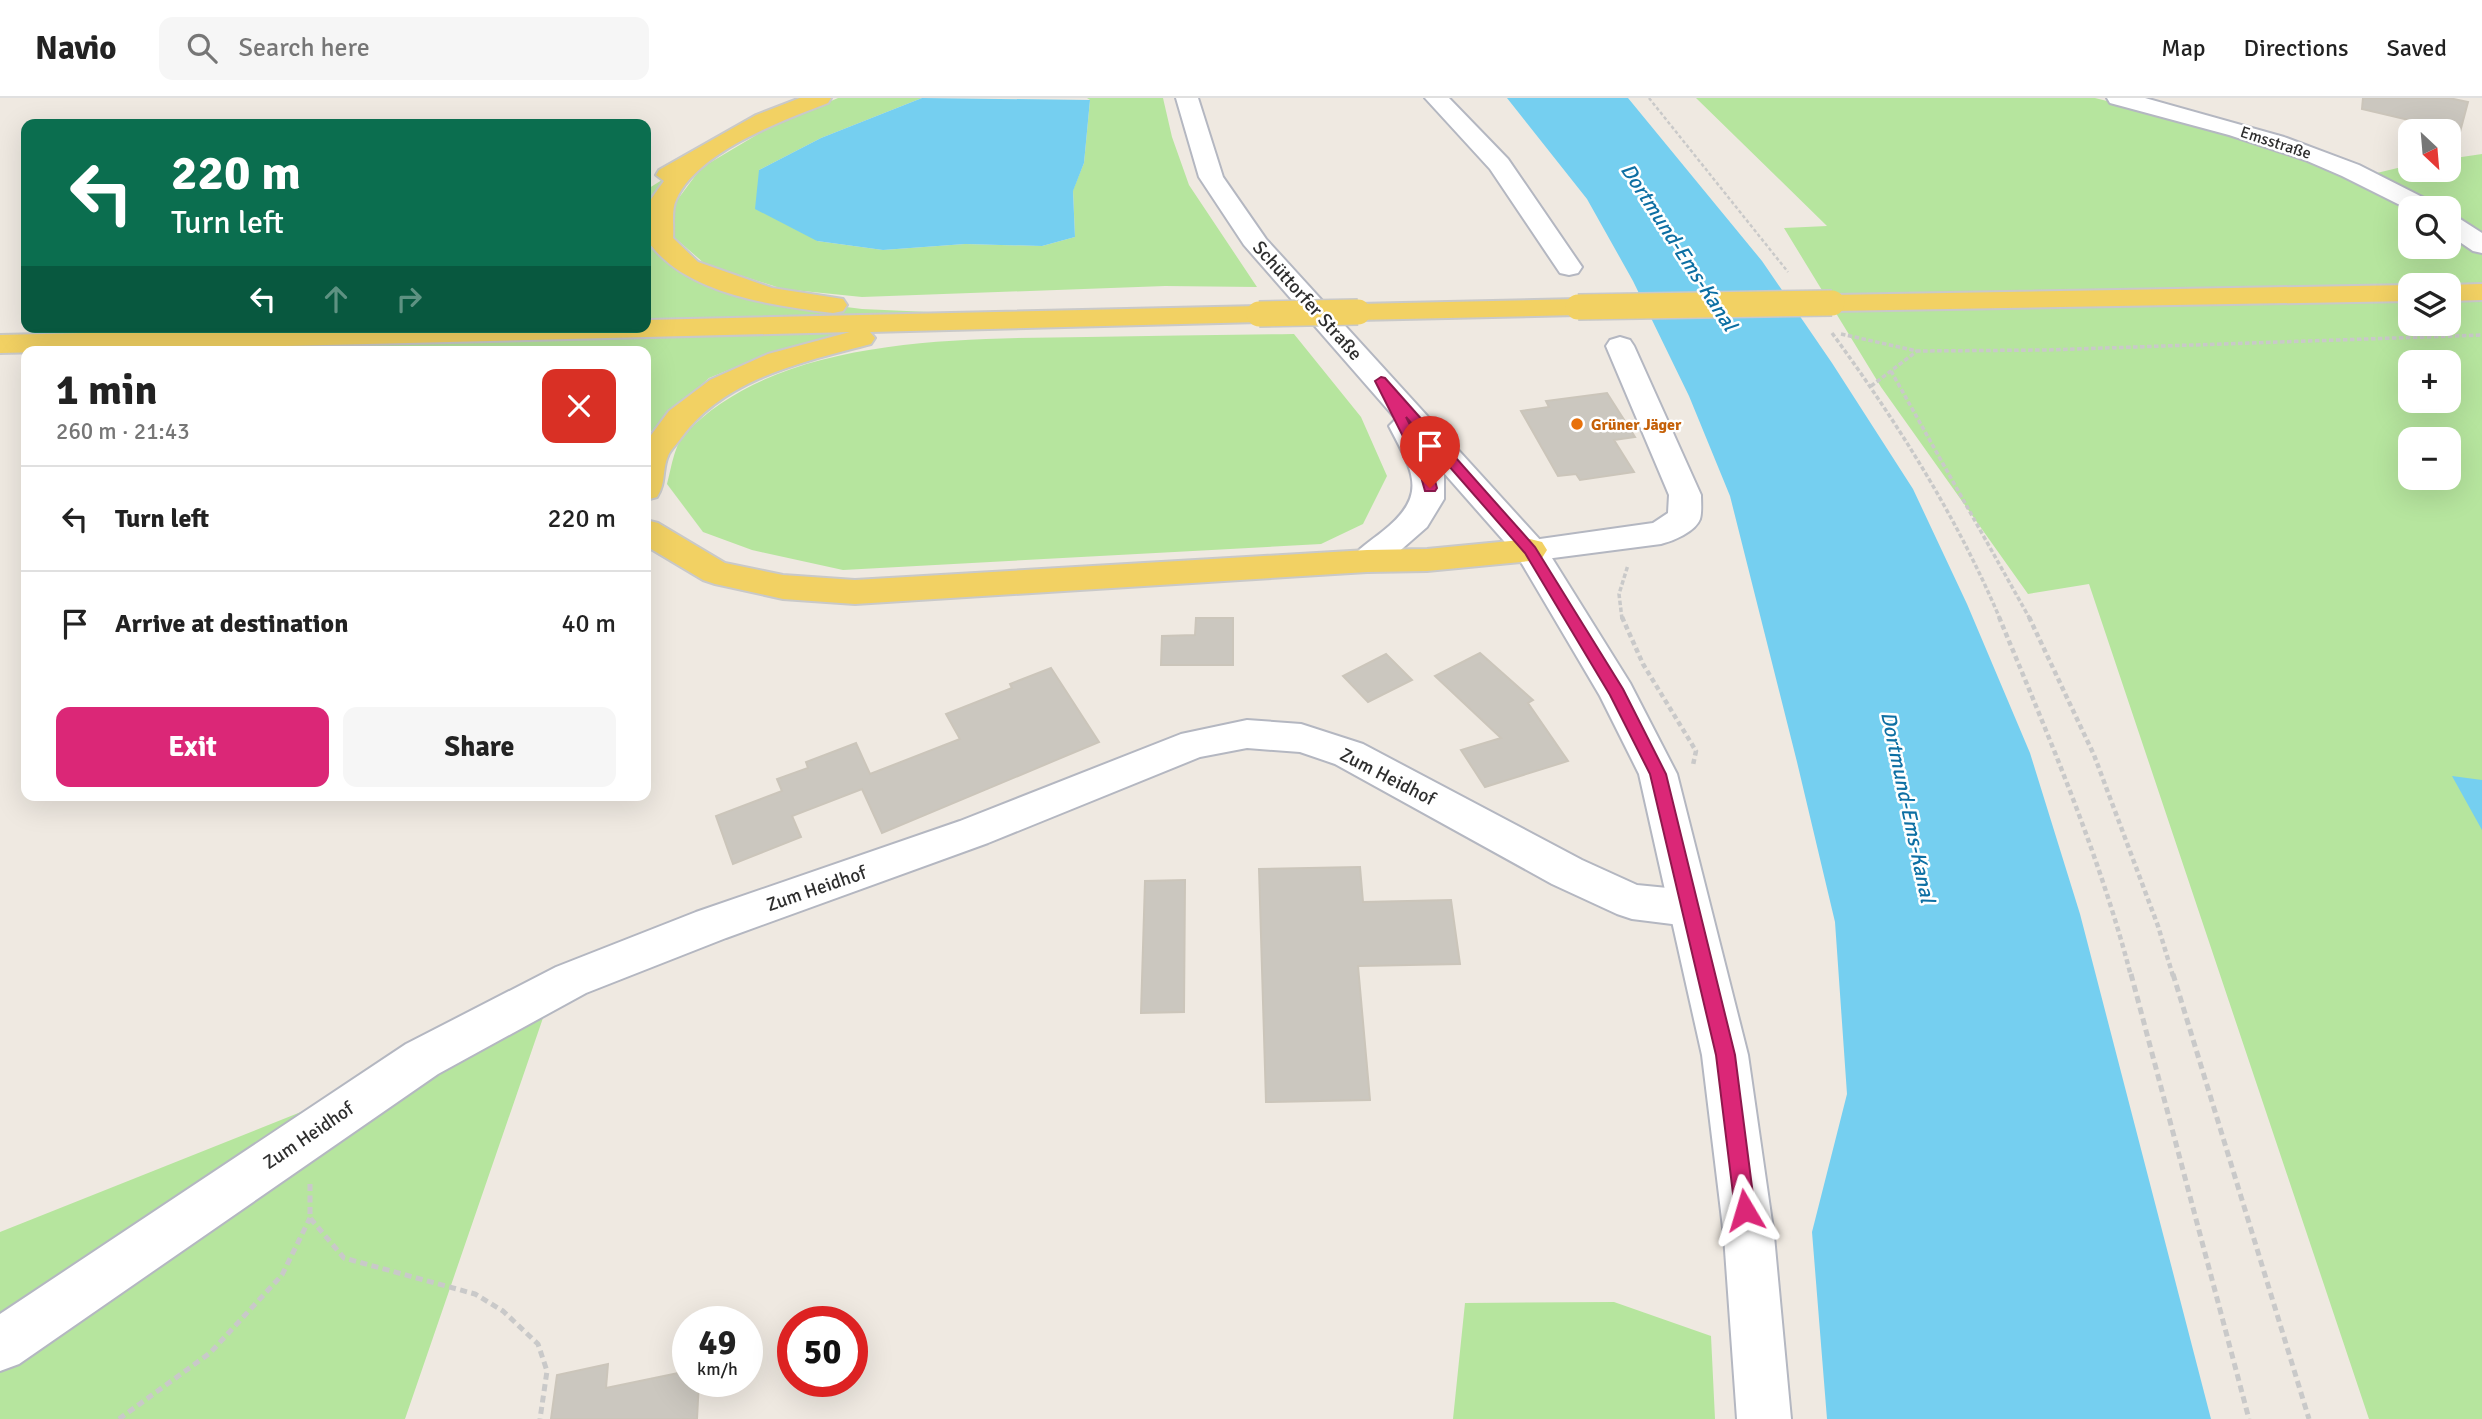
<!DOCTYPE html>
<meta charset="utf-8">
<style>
body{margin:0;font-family:Signika,sans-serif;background:#f6f6f6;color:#222;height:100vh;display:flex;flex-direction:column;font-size:26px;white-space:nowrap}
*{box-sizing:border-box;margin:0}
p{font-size:23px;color:#767676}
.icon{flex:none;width:38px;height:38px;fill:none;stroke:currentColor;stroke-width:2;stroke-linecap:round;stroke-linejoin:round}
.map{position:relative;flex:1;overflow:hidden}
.side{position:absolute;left:21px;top:248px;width:630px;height:455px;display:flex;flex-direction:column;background:#fff;border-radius:14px;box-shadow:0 7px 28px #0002}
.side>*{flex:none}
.hud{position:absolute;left:21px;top:21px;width:630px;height:214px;border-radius:14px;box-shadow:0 7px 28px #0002;background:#0b6e4f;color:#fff;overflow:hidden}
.needle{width:46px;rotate:154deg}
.tools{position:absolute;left:2398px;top:21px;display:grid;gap:14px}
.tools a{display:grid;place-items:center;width:63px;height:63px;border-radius:14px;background:#fff;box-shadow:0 7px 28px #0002;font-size:35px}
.speed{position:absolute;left:672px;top:1208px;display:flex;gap:14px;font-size:35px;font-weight:700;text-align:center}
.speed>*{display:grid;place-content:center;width:91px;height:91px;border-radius:50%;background:#fff;box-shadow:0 7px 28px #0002;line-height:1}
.speed small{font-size:18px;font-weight:400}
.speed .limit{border:10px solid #d22;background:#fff;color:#111}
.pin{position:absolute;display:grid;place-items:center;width:60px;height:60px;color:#fff;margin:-72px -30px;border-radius:50% 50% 50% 0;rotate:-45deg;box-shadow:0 0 7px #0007}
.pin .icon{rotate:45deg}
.me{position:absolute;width:77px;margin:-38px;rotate:353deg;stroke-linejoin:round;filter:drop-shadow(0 0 5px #0008)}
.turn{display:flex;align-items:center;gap:24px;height:147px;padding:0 35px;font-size:32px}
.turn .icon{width:91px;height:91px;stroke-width:2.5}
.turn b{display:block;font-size:49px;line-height:60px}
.lanes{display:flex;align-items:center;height:66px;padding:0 35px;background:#0003;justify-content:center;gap:35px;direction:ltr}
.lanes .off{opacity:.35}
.round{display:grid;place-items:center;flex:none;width:74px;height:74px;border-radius:14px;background:#f6f6f6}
.head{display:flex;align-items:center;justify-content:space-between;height:119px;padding:0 35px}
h1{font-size:42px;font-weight:800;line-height:52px}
.cta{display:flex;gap:14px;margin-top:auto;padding:14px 35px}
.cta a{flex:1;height:80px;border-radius:14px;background:#db2777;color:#fff;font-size:28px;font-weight:800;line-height:80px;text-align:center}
.cta a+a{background:#f6f6f6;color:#222}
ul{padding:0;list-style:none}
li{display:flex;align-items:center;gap:21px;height:105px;padding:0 35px;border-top:2px solid #e0e0e0}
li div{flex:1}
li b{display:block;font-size:26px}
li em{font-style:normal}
header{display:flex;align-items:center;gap:42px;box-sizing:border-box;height:98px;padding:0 35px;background:#fff;border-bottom:2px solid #e0e0e0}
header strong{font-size:33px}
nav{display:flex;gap:38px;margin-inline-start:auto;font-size:24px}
.search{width:490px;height:63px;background:#f6f6f6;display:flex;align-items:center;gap:18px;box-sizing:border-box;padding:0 24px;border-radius:14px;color:#767676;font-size:26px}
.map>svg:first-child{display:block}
.green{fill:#b6e59e;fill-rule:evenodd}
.water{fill:#75cff0}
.building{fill:#cbc7bf;stroke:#cbc5ba;stroke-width:2}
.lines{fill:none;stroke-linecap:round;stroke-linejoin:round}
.minor-casing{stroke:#b4b7c1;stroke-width:4}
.secondary-casing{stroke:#b4b7c1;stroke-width:4}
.primary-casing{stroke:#c9c9c9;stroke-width:4}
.path-far3{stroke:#c9c9c9;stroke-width:2.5;stroke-dasharray:3.5 2.5;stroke-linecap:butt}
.path-far2{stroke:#c9c9c9;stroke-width:3.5;stroke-dasharray:4.5 2.5;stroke-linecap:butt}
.path-far1{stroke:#c9c9c9;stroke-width:4.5;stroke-dasharray:5 3.5;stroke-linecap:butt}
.path{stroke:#c9c9c9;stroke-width:5;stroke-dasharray:7 4.5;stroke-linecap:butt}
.minor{fill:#fff;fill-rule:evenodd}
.secondary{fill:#fff;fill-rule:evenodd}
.primary{fill:#f2d163;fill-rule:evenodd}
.primary-bridge-casing{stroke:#c9c9c9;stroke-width:28;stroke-linecap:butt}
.primary-bridge{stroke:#f2d163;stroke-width:25}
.route{fill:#db2777;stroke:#8e194d;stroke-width:2}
.food-dot{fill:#e8710a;stroke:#fff;stroke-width:2.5}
.labels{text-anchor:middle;stroke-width:5;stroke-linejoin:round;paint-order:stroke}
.far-street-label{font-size:16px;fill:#2e2e2e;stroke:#fff}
.far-food-label{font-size:16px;font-weight:bold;fill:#c56008;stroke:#fff;text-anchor:start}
.street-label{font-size:19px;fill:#2e2e2e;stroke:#fff}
.water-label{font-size:21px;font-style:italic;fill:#0d6fa3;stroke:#fff}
</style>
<header>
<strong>Navio</strong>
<div class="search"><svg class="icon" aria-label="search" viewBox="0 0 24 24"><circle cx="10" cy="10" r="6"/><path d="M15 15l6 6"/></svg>Search here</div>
<nav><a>Map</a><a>Directions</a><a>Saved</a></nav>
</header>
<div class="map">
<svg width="2482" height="1321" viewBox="0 0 2482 1321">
<rect width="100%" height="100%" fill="#efe9e1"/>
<path class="green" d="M 838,0 L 922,0 L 821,40 L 759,72 L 817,143 L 883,152 L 965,146 L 1042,148 L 1075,139 L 1073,92 L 1084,65 L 1090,2 L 1087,0 L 1163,0 L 1172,39 L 1189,87 L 1257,189 L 1165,188 L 862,199 L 783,191 L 705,166 L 675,140 L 672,109 L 701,70 L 768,30 Z
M 1696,0 L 2095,0 L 2255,40 L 2356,80 L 2410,67 L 2410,72 L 2448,72 L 2448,61 L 2482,56 L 2482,1321 L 2369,1321 L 2089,486 L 2028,496 L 1881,289 L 1784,130 L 1827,128 ZM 2410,110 L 2448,110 L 2448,149 L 2410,149 ZM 2410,187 L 2448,187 L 2448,226 L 2410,226 ZM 2410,264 L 2448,264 L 2448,303 L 2410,303 ZM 2410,341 L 2448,341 L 2448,380 L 2410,380 Z
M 689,65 L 659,142 L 689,171 L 767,199 L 862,211 L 1063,220 L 236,239 L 270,229 L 646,229 L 646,92 Z
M 852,233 L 765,257 L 709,280 L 646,338 L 646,254 L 397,254 L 359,247 Z
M 1294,236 L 1361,319 L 1387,378 L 1363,426 L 1321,446 L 843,472 L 752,452 L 703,434 L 667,386 C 671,372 674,348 684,337 C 777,237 961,241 1087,239 C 1156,238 1225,237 1294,236 Z
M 544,917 L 405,1321 L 0,1321 L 0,1134 Z
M 1614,1204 L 1711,1238 L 1715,1321 L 1453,1321 L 1465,1205 Z"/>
<path class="water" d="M 922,0 L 1090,2 L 1084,65 L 1073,93 L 1075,139 L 1042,148 L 965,146 L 883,152 L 817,143 L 755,111 L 759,72 L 821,40 Z
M 1507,0 L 1628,0 L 1762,163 L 1832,265 L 1913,391 L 1967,506 L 2030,655 L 2080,816 L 2211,1321 L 1827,1321 L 1812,1134 L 1847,996 L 1835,824 L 1797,664 L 1730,398 L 1689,298 L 1633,183 L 1587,101 Z
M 2452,678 L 2482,682 L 2482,732 Z"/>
<path class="building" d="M 2363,0 L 2449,0 L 2468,4 L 2460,34 L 2362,11 Z
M 1607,295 L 1635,339 L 1614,342 L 1634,374 L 1580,382 L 1576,376 L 1558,378 L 1521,313 L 1549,309 L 1546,303 Z
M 1196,520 L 1233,520 L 1233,567 L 1161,567 L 1162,538 L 1195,537 Z
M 1480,555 L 1533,602 L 1528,605 L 1568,663 L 1485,689 L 1461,652 L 1501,640 L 1435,578 Z
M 1386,556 L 1412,582 L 1368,604 L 1343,578 Z
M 1051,570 L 1099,644 L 882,735 L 862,691 L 792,718 L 801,739 L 733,766 L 716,718 L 782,693 L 777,681 L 808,670 L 806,664 L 856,645 L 870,676 L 960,641 L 946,616 L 1012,590 L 1010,586 Z
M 1360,769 L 1363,804 L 1451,802 L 1460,866 L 1358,868 L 1370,1002 L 1266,1004 L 1259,771 Z
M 1185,782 L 1184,914 L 1141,915 L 1145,783 Z
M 608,1266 L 606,1290 L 688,1273 L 688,1283 L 699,1283 L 697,1321 L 551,1321 L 557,1277 Z"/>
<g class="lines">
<defs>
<path id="minor" d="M 1425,0 L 1449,0 L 1508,61 L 1582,169 L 1578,175 L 1569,177 L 1560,175 L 1490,71 Z
M 2107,0 L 2145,0 L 2284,39 L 2359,67 L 2434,105 L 2438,110 L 2410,112 L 2342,78 L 2305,62 L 2229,37 L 2110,5 Z
M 2448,116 L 2457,119 L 2482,135 L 2482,155 L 2473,153 L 2448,136 Z
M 1620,239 L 1630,242 L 1634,248 L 1701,397 C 1701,404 1702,414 1700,421 C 1695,434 1673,443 1661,446 L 1530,463 L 1518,460 L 1513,452 L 1518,444 L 1653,425 L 1668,415 L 1669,397 L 1606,248 L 1610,242 Z
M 1247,622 L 1301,626 L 1363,646 L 1582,762 L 1637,787 L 1688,792 L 1703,798 L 1709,810 L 1703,822 L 1688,828 L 1632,821 L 1617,816 L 1552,786 L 1335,666 L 1300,654 L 1247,650 L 1200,659 L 988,745 L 726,840 L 586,895 L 438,976 L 19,1266 L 0,1273 L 0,1216 L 406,946 L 556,869 L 696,814 L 960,723 L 1181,636 Z"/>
<path id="secondary" d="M 1176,0 L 1198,0 L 1223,79 L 1266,141 L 1542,444 L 1630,585 L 1677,676 L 1748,957 L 1774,1138 L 1791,1321 L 1737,1321 L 1724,1138 L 1702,957 L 1639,676 L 1600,598 L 1518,459 L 1444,375 L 1444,401 L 1427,429 L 1379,471 L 1367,474 L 1355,471 L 1350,463 C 1358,450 1371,443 1383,433 C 1430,396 1412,373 1389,328 L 1396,321 L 1244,147 L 1199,79 Z"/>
<path id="primary" d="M 800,0 L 831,0 L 828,5 C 781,23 697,54 676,102 C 671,112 674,129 673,140 L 698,164 L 772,190 L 843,201 L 847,207 L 843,213 L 833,215 C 772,207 685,197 647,142 L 649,104 L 664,83 L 656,77 L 659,72 L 756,17 Z
M 2482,186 L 2482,202 L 2448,203 L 2448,187 L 2446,187 Z
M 2410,187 L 2410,203 L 1832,213 L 1822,211 L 1818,205 L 1822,199 L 1832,197 Z
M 1578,201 L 1588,203 L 1592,209 L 1588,215 L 1578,217 L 1358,222 L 1348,220 L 1344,214 L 1348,208 L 1358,206 Z
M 1259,208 L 1269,210 L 1273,216 L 1269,222 L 1259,224 L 870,234 L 875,240 L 871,246 C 803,264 725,280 681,340 C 677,346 670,352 668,358 C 662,371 666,386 657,399 L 646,402 L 646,344 L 669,313 L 710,282 L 768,256 L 850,234 L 0,255 L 0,237 L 345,229 L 646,229 L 646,222 Z
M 646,422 L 658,425 L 725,465 L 783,477 L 855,482 L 1367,452 L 1427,451 L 1530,441 L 1542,444 L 1547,452 L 1542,460 L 1530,463 L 1427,473 L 1367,474 L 855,506 L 783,501 L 715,486 L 703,482 L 646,448 Z"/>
</defs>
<use href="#minor" class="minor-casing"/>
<use href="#secondary" class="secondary-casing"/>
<use href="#primary" class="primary-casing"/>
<path class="path-far3" d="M 1649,0 L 1788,174"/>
<path class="path-far2" d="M 1832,235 C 1897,324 1957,419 2000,521
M 1841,236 L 1917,253 L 2048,252 L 2482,237
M 1891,273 L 2030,521
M 1871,288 L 1917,253
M 1622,521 L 1619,496 L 1628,467"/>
<path class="path-far1" d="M 1622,519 L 1643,566 L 1696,653 L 1693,667
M 1999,519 C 2048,637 2099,755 2131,878
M 2029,519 L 2094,657 L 2158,828 L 2173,878"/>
<path class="path" d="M 2131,876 L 2249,1321
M 2173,876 L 2309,1321
M 310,1086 L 310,1120 L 344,1160 L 475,1196 L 503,1213 L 538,1246 L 547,1273 L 540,1321
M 119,1321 L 210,1255 L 282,1177 L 310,1120"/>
<use href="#minor" class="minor"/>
<use href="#secondary" class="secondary"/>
<use href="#primary" class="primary"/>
<defs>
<path id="primary-bridge" d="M 1578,209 L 1832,205
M 1259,216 L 1358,214"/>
</defs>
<use href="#primary-bridge" class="primary-bridge-casing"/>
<use href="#primary-bridge" class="primary-bridge"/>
</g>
<path class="route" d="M 1381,279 L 1385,280 L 1535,449 L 1623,591 L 1666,676 L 1735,957 L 1755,1112 L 1752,1119 L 1745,1122 L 1738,1119 L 1735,1112 L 1716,957 L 1650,676 L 1610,597 L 1525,455 L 1406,319 L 1431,368 L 1437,390 L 1435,393 L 1425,393 L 1418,368 L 1375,283 Z"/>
<circle class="food-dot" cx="1577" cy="326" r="7"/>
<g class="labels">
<g class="far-street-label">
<text transform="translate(2276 44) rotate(18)" y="6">Emsstraße</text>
</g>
<g class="far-food-label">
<text x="1591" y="332">Grüner Jäger</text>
</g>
<g class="street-label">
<text transform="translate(1308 202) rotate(48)" y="7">Schüttorfer Straße</text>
<text transform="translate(1388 678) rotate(27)" y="7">Zum Heidhof</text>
<text transform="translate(816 790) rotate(-19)" y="7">Zum Heidhof</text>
<text transform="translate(308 1037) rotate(-34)" y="7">Zum Heidhof</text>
</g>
<g class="water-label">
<text transform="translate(1679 149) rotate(57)" y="7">Dortmund-Ems-Kanal</text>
<text transform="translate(1908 709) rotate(78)" y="7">Dortmund-Ems-Kanal</text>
</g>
</g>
</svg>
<div class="tools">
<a><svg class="needle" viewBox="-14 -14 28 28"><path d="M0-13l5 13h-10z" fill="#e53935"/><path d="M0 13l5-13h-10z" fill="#767676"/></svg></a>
<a><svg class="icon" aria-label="search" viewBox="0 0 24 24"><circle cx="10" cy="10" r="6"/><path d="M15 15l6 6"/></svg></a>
<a><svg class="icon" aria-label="layers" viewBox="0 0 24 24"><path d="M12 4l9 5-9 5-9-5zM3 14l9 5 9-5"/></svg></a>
<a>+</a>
<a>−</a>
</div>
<div class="speed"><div>49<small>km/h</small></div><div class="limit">50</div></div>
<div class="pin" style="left:1430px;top:390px;background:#d93025"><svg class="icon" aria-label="arrive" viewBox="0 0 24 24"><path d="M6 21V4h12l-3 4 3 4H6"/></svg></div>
<svg class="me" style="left:1745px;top:1112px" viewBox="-20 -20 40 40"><path d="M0-17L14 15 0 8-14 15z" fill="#db2777" stroke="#fff" stroke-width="4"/></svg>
<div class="hud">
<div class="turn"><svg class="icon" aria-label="left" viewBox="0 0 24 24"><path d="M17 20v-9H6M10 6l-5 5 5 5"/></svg><div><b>220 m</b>Turn left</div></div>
<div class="lanes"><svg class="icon" aria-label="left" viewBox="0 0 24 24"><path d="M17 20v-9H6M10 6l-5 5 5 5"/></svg><svg class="icon off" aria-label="ahead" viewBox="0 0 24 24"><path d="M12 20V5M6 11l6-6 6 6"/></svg><svg class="icon off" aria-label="right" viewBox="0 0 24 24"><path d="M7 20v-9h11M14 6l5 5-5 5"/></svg></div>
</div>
<section class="side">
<div class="head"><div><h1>1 min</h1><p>260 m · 21:43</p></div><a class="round" style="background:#d93025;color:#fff"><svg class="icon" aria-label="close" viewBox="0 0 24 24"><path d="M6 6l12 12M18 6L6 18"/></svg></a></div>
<ul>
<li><svg class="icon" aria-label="left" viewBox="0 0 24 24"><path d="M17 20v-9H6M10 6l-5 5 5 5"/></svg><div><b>Turn left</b></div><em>220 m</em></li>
<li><svg class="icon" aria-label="arrive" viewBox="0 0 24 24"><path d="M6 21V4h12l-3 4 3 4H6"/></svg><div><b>Arrive at destination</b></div><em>40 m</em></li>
</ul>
<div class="cta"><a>Exit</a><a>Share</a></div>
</section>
</div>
